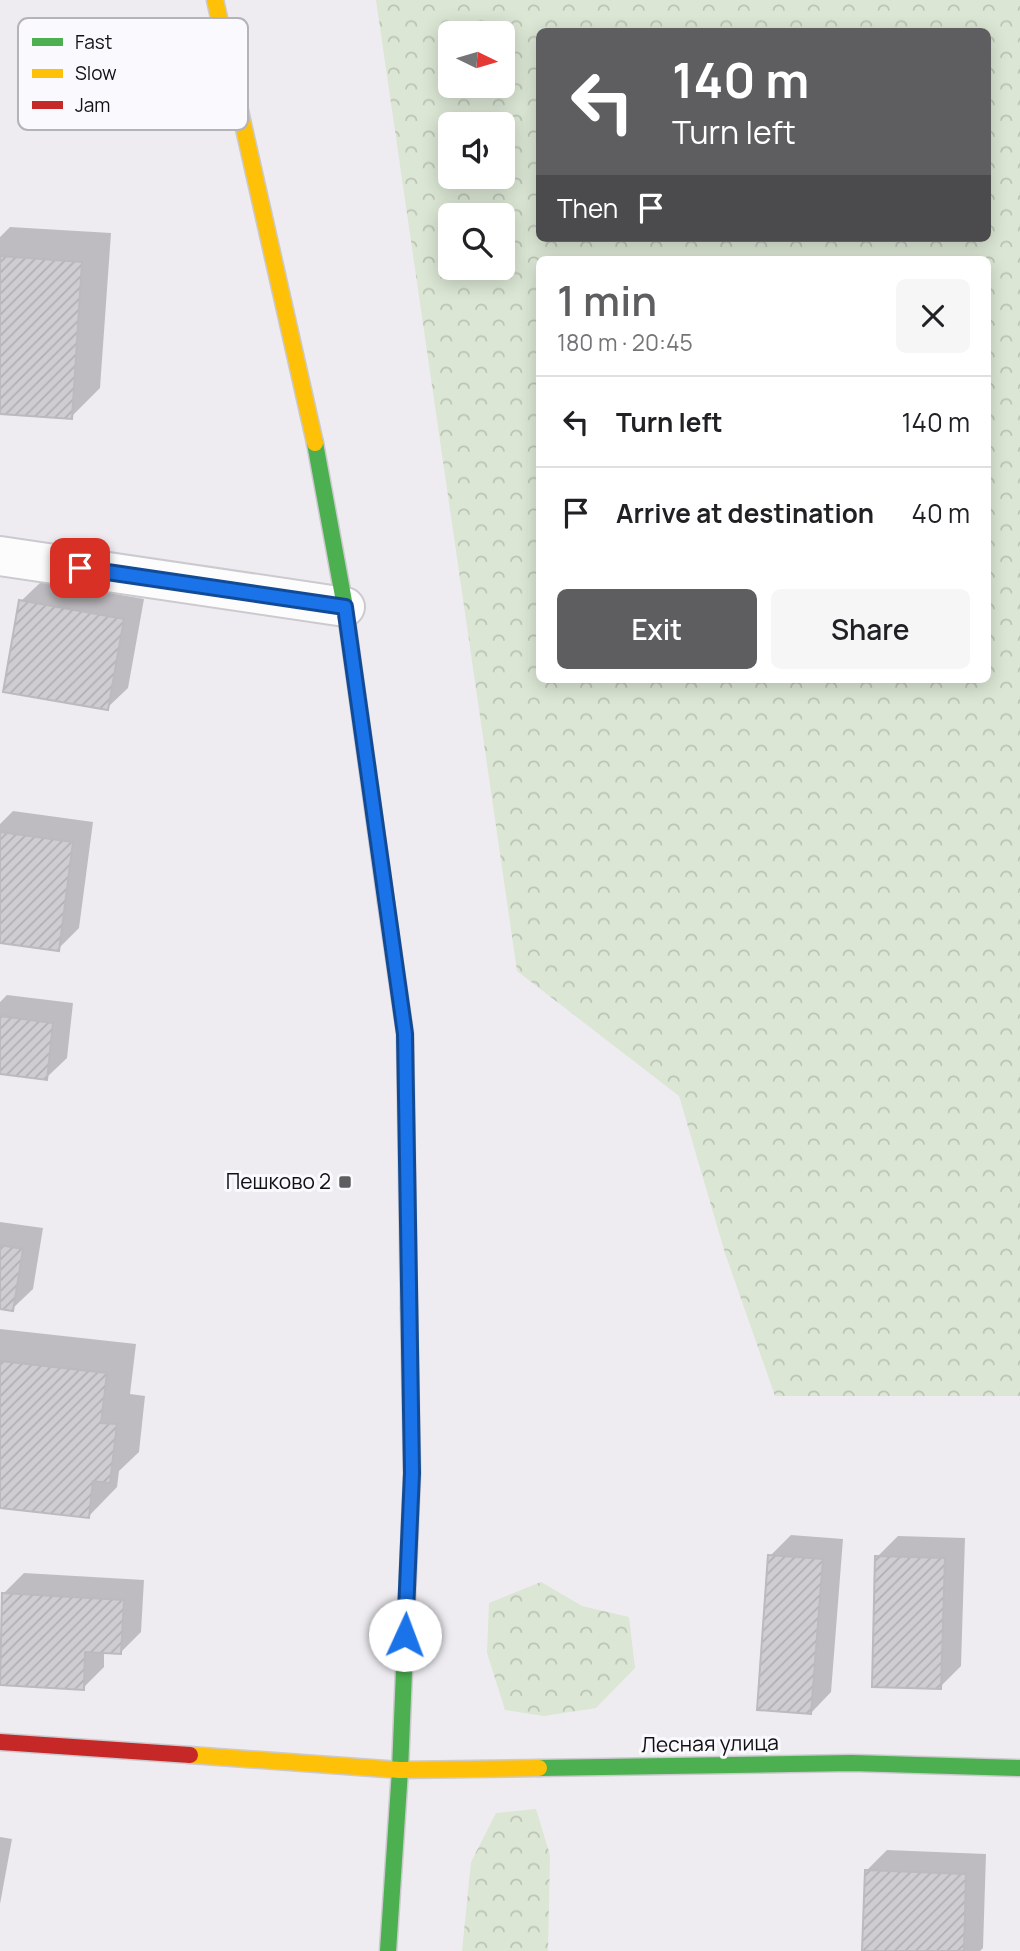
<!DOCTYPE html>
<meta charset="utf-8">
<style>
body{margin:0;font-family:Manrope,sans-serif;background:#f6f6f6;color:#202124;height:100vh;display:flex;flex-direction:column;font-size:26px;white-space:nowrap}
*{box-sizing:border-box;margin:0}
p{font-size:23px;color:#757577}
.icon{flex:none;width:38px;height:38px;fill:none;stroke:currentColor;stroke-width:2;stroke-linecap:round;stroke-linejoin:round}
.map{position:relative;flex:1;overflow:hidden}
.drawer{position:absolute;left:536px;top:256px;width:455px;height:427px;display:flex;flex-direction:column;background:#fff;border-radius:10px;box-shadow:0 4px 18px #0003}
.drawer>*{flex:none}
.guide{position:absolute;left:536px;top:28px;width:455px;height:214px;border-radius:10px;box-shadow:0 4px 18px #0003;background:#5e5e61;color:#fff;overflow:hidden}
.needle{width:46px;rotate:95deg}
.tools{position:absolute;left:438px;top:21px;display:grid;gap:14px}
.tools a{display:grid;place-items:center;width:77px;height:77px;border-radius:10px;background:#fff;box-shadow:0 4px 18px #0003;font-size:35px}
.pin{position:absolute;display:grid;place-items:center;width:60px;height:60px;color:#fff;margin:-30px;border-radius:14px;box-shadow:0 4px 10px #0006}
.me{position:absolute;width:77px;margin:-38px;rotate:2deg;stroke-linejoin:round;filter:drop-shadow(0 0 5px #0008)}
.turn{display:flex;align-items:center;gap:24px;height:147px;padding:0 21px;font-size:32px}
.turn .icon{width:91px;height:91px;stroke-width:2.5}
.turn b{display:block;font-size:49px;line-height:60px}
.then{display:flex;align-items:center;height:66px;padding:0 21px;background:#0003;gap:14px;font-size:26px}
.round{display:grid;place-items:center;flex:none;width:74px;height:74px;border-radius:10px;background:#f6f6f6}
.overview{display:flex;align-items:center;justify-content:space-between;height:119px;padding:0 21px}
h1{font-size:42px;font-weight:600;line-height:52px;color:#5e5e61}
.cta{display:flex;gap:14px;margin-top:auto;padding:14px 21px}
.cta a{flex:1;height:80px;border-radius:10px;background:#5e5e61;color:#fff;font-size:28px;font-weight:600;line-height:80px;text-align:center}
.cta a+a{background:#f6f6f6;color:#202124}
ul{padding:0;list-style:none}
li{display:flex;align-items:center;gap:21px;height:91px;padding:0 21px;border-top:2px solid #e0e0e0}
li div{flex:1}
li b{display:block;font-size:26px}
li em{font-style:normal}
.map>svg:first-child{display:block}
.forest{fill:url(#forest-crowns);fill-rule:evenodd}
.shadow{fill:#0003}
.building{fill:url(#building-hatch);stroke:#bbbabe;stroke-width:2}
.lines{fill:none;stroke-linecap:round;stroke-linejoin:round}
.street-casing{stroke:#cccace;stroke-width:42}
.fast-casing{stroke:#cccace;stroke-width:19}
.slow-casing{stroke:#cccace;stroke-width:19}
.jam-casing{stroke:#cccace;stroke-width:19}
.street{stroke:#fcfcfd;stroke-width:38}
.fast{stroke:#4caf50;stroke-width:16}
.slow{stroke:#ffc107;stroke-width:16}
.jam{stroke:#c62828;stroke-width:16}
.route-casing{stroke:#114b97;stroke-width:18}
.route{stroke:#1a73e8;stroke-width:12}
.poi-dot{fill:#5e5e61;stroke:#faf9fe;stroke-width:2.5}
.labels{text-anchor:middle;stroke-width:6;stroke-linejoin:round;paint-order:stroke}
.poi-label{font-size:21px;fill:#111113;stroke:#faf9fe;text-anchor:end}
.street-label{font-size:21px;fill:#111113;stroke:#faf9fe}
.key{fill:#faf9fe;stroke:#b4b3b8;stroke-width:2}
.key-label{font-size:19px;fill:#111113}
</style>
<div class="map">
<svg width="1020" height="1951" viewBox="0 0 1020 1951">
<defs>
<pattern id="forest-crowns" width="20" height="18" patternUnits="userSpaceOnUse" patternTransform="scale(1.75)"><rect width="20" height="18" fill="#dbe6d4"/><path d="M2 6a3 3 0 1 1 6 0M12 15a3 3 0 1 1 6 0" fill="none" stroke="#bbc4b5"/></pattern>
<pattern id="building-hatch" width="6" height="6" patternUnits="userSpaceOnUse" patternTransform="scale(1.75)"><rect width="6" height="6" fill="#cfcdd1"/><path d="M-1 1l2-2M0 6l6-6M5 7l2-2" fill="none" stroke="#b1afb3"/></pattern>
</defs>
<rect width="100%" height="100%" fill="#eeecf1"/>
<path class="forest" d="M 376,0 L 1020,0 L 1020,1396 L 775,1396 L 725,1253 L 679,1096 L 517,971 ZM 539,32 L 987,32 L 987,238 L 539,238 ZM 450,33 L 502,33 L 502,86 L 450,86 ZM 450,124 L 502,124 L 502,177 L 450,177 ZM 450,215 L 502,215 L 502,268 L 450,268 ZM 539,259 L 987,259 L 987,679 L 539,679 Z
M 541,1582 L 582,1606 L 629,1617 L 635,1668 L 596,1708 L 544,1716 L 505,1710 L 487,1653 L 489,1603 Z
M 536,1809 L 550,1855 L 548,1951 L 462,1951 L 471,1862 L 496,1813 Z"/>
<path class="shadow" d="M 10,227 L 111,233 L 100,388 L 71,417 L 0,412 L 0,237 Z
M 42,581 L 144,599 L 128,688 L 107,708 L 21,601 Z
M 13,811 L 93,822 L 79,928 L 58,949 L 0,941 L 0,824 Z
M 7,995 L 73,1003 L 67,1058 L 46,1078 L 0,1072 L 0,1002 Z
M 0,1222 L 43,1228 L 33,1289 L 12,1309 L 0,1307 Z
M 0,1329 L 136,1344 L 130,1394 L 145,1396 L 139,1452 L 119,1471 L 117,1487 L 88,1517 L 0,1507 Z
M 791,1535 L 843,1539 L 831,1692 L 811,1713 L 770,1556 Z
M 898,1536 L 965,1538 L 961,1666 L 940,1687 L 877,1557 Z
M 24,1573 L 144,1580 L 141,1632 L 120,1653 L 104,1652 L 104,1667 L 83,1688 L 0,1683 L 4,1593 Z
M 0,1837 L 12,1839 L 0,1904 Z
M 887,1850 L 986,1854 L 983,1948 L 980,1951 L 864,1951 L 866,1871 Z"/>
<path class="building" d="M 0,256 L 82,262 L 72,419 L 0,414 Z
M 19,600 L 124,619 L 108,710 L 3,692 Z
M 0,832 L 73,842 L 59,951 L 0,943 Z
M 0,1016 L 53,1023 L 47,1080 L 0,1074 Z
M 0,1245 L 23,1249 L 13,1311 L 0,1309 Z
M 0,1361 L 107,1373 L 101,1423 L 117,1424 L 110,1483 L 93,1481 L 89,1518 L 0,1508 Z
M 768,1555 L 823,1559 L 811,1714 L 757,1710 Z
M 875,1556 L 945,1558 L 941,1689 L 872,1687 Z
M 2,1593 L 124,1600 L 121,1654 L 85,1652 L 84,1690 L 0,1685 Z
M 865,1870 L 966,1874 L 964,1951 L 862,1951 Z"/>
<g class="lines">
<defs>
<path id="street" d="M 0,556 L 345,607"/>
<path id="fast" d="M 315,443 L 345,607 L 386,902
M 539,1768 L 852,1763 L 1020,1768
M 388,1951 L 400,1770 L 412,1473 L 409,1309"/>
<path id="slow" d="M 215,0 L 315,443
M 386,902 L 405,1034 L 409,1309
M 190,1755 L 400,1770 L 539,1768"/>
<path id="jam" d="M 0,1742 L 190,1755"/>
</defs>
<use href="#street" class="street-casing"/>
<use href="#fast" class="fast-casing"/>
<use href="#slow" class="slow-casing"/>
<use href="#jam" class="jam-casing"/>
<use href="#street" class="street"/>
<use href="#fast" class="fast"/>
<use href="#slow" class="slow"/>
<use href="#jam" class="jam"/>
</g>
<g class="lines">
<defs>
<path id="route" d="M 80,568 L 345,607 L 405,1034 L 412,1473 L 405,1635"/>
</defs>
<use href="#route" class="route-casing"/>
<use href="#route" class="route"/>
</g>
<rect class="poi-dot" x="338" y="1175" width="14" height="14" rx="3.5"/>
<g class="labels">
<g class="poi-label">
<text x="331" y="1189">Пешково 2</text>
</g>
<g class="street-label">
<text transform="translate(710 1744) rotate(-1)" y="7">Лесная улица</text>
</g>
</g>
<rect x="18" y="18" width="230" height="112" rx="10" class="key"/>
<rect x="32" y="38" width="31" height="8" fill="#4caf50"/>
<rect x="32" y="69" width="31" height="9" fill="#ffc107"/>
<rect x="32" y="101" width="31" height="8" fill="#c62828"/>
<g class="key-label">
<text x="75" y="49">Fast</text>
<text x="75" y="80">Slow</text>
<text x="75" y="112">Jam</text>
</g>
</svg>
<div class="tools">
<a><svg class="needle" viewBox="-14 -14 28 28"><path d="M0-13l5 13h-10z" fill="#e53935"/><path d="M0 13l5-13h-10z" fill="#757577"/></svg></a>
<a><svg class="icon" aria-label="sound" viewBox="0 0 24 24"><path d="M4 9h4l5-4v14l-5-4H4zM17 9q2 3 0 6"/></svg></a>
<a><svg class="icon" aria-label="search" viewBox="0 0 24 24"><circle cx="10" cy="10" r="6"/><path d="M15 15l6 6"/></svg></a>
</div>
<div class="pin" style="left:80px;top:568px;background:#d93025"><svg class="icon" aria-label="arrive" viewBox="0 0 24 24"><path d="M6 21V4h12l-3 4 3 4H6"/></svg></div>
<svg class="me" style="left:405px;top:1635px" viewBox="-20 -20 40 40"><circle r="19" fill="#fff"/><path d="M0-13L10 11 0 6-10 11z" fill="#1a73e8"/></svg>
<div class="guide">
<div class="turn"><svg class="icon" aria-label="left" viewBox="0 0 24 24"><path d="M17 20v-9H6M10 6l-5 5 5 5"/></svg><div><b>140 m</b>Turn left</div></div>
<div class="then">Then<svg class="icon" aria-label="arrive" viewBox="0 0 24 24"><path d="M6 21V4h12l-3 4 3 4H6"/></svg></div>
</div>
<section class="drawer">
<div class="overview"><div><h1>1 min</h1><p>180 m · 20:45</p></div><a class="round"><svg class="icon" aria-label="close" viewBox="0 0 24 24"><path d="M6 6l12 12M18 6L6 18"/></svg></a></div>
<ul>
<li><svg class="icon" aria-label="left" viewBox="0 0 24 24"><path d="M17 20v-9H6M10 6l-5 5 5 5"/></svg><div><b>Turn left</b></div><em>140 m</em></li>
<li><svg class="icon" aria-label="arrive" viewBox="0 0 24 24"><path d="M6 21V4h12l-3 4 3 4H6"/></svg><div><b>Arrive at destination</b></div><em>40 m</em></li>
</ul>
<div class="cta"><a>Exit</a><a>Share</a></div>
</section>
</div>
